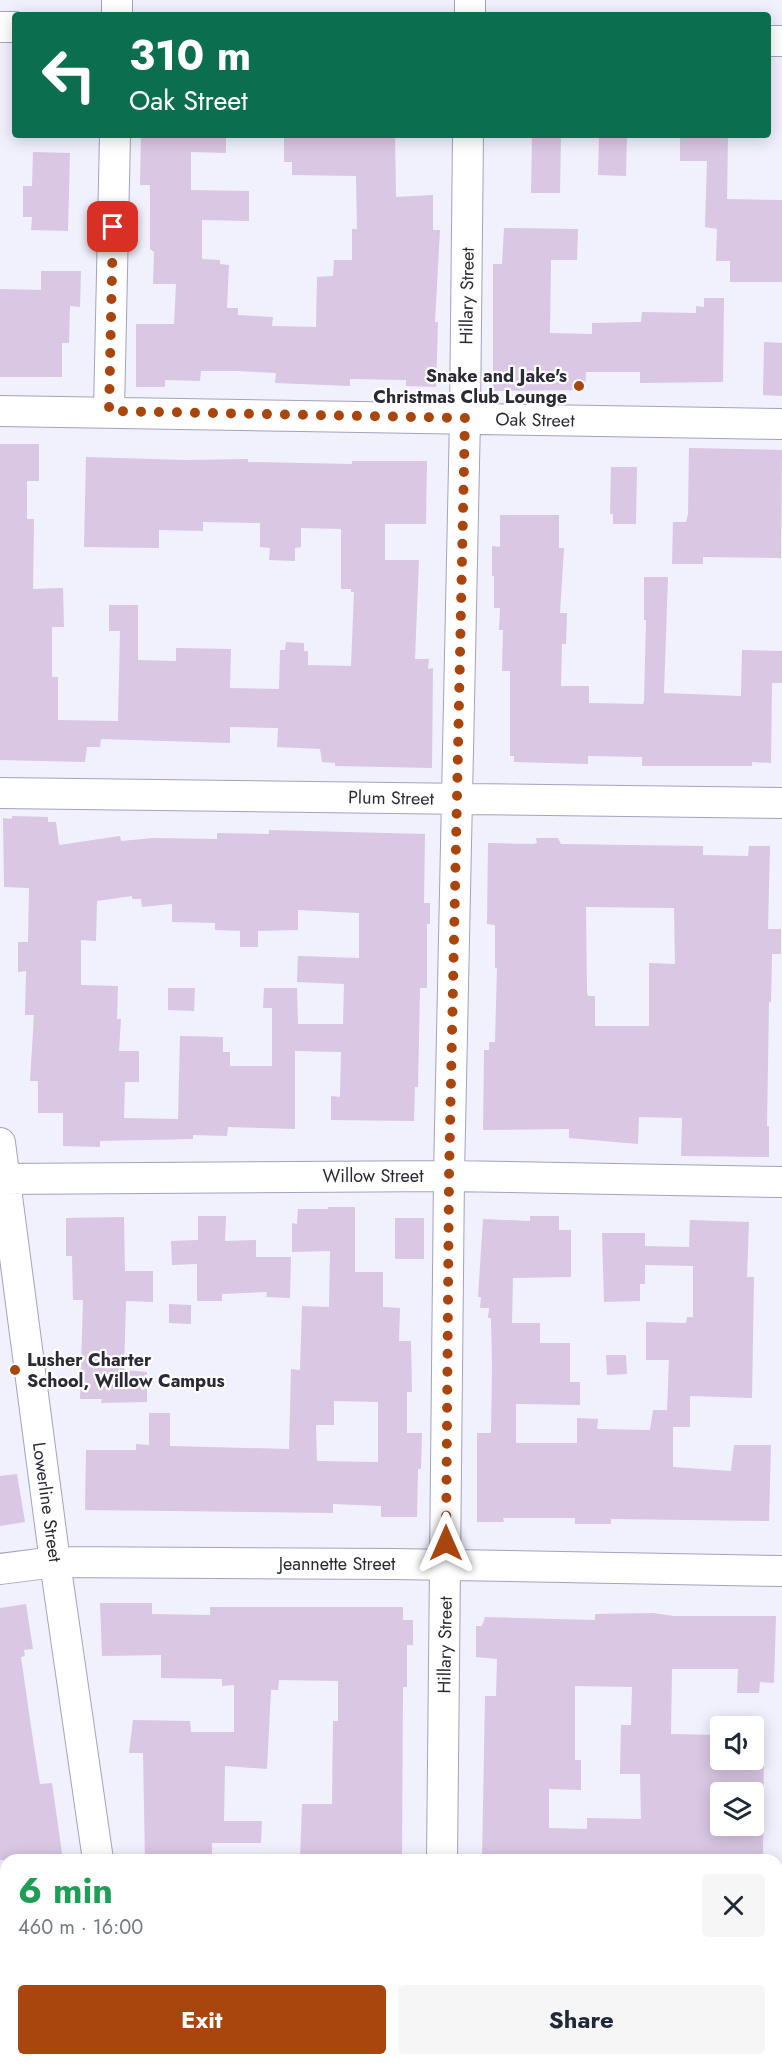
<!DOCTYPE html>
<meta charset="utf-8">
<style>
body{margin:0;font-family:Jost,sans-serif;background:#f6f6f7;color:#1f2937;height:100vh;display:flex;flex-direction:column;font-size:22px;white-space:nowrap}
*{box-sizing:border-box;margin:0}
p{font-size:20px;color:#747a83}
.icon{flex:none;width:33px;height:33px;fill:none;stroke:currentColor;stroke-width:2;stroke-linecap:round;stroke-linejoin:round}
.map{position:relative;flex:1;overflow:hidden}
.panel{position:absolute;left:0px;top:1854px;width:783px;height:212px;display:flex;flex-direction:column;background:#fff;border-radius:18px 18px 0 0;box-shadow:0 3px 15px #0003}
.panel>*{flex:none}
.top-card{position:absolute;left:12px;top:12px;width:759px;height:126px;border-radius:6px;box-shadow:0 3px 15px #0003;background:#0b6e4f;color:#fff;overflow:hidden}
.fabs{position:absolute;left:710px;top:1716px;display:grid;gap:12px}
.fabs a{display:grid;place-items:center;width:54px;height:54px;border-radius:6px;background:#fff;box-shadow:0 3px 15px #0003;font-size:30px}
.pin{position:absolute;display:grid;place-items:center;width:51px;height:51px;color:#fff;margin:-26px;border-radius:12px;box-shadow:0 3px 9px #0006}
.me{position:absolute;width:66px;margin:-33px;rotate:0deg;stroke-linejoin:round;filter:drop-shadow(0 0 4px #0008)}
.turn{display:flex;align-items:center;gap:21px;height:126px;padding:0 18px;font-size:27px}
.turn .icon{width:78px;height:78px;stroke-width:2.5}
.turn b{display:block;font-size:42px;line-height:51px}
.round{display:grid;place-items:center;flex:none;width:63px;height:63px;border-radius:6px;background:#f6f6f7}
.headline{display:flex;align-items:center;justify-content:space-between;height:102px;padding:0 18px}
h1{font-size:36px;font-weight:700;line-height:45px;color:#1e9e55}
.button{display:flex;gap:12px;margin-top:auto;padding:12px 18px}
.button a{flex:1;height:69px;border-radius:6px;background:#a9460d;color:#fff;font-size:24px;font-weight:700;line-height:69px;text-align:center}
.button a+a{background:#f6f6f7;color:#1f2937}
.map>svg:first-child{display:block}
.cemetery{fill:url(#cemetery-stones)}
.building{fill:#d9c7e3;fill-rule:evenodd}
.lines{fill:none;stroke-linecap:round;stroke-linejoin:round}
.minor-casing{stroke:#a5a1c0;stroke-width:32}
.minor{stroke:#fff;stroke-width:30}
.route{stroke:#a9460d;stroke-width:10;stroke-dasharray:0 18}
.poi-dot{fill:#a9460d;stroke:#fff;stroke-width:2}
.labels{text-anchor:middle;stroke-width:4.5;stroke-linejoin:round;paint-order:stroke}
.street-label{font-size:18px;fill:#2b2936;stroke:#fff}
.poi-label{font-size:18px;font-weight:bold;fill:#2b2936;stroke:#fff;text-anchor:end}
</style>
<div class="map">
<svg width="782" height="2065" viewBox="0 0 782 2065">
<defs>
<pattern id="cemetery-stones" width="16" height="16" patternUnits="userSpaceOnUse" patternTransform="scale(1.5)"><rect width="16" height="16" fill="#a0d2ac"/><path d="M2 7V4a2 2 0 0 1 4 0v3zM10 15v-3a2 2 0 0 1 4 0v3z" fill="#8ab495"/></pattern>
</defs>
<rect width="100%" height="100%" fill="#f1f0fd"/>
<path class="cemetery" d="M 777,1952 L 782,1952 L 782,2065 L 126,2065 L 125,2060 L 777,2060 Z"/>
<path class="building" d="M 141,135 L 226,135 L 226,153 L 191,152 L 191,190 L 249,191 L 249,221 L 202,220 L 202,259 L 220,260 L 220,264 L 229,265 L 227,308 L 238,308 L 238,315 L 273,317 L 272,326 L 316,327 L 317,277 L 333,276 L 334,260 L 352,260 L 352,229 L 357,229 L 356,176 L 292,175 L 292,162 L 284,162 L 284,135 L 395,135 L 396,197 L 433,195 L 433,230 L 440,230 L 435,322 L 438,322 L 436,387 L 406,386 L 406,380 L 350,379 L 350,386 L 275,383 L 276,373 L 236,371 L 201,371 L 200,381 L 165,380 L 165,387 L 136,387 L 136,324 L 174,324 L 176,284 L 153,284 L 154,252 L 150,249 L 150,185 L 140,185 Z
M 532,135 L 561,135 L 560,193 L 531,193 Z
M 599,135 L 627,135 L 626,176 L 598,175 Z
M 680,135 L 728,135 L 727,199 L 782,200 L 782,282 L 730,282 L 730,261 L 716,261 L 717,229 L 705,227 L 707,161 L 680,161 Z
M 33,152 L 70,153 L 68,231 L 31,230 L 32,217 L 23,217 L 23,186 L 32,186 Z
M 504,228 L 578,229 L 577,260 L 551,260 L 550,333 L 592,334 L 592,323 L 641,322 L 642,312 L 696,313 L 696,306 L 704,307 L 704,298 L 724,298 L 723,382 L 640,383 L 640,372 L 586,372 L 585,390 L 493,391 L 493,264 L 502,264 Z
M 41,271 L 81,271 L 80,307 L 70,306 L 69,343 L 62,343 L 62,377 L 0,377 L 0,289 L 41,290 Z
M 764,342 L 782,343 L 782,396 L 763,395 Z
M 0,444 L 39,444 L 39,481 L 27,481 L 27,519 L 34,519 L 33,589 L 63,588 L 64,627 L 52,627 L 52,677 L 58,677 L 58,720 L 118,721 L 120,631 L 109,631 L 109,605 L 138,605 L 138,660 L 176,661 L 176,648 L 231,649 L 230,688 L 279,689 L 280,650 L 285,650 L 286,642 L 304,643 L 304,651 L 308,651 L 308,665 L 351,666 L 354,592 L 351,592 L 351,589 L 341,589 L 341,529 L 301,528 L 301,547 L 295,548 L 295,561 L 269,560 L 270,548 L 260,547 L 260,523 L 203,522 L 203,531 L 159,530 L 159,548 L 84,547 L 86,457 L 185,460 L 248,459 L 248,462 L 352,464 L 352,461 L 427,461 L 426,524 L 385,524 L 385,560 L 419,560 L 415,659 L 429,659 L 428,669 L 433,668 L 432,768 L 335,766 L 335,763 L 322,762 L 320,749 L 277,747 L 278,728 L 230,727 L 230,743 L 101,739 L 100,747 L 87,747 L 85,762 L 0,760 Z
M 689,448 L 782,450 L 781,558 L 703,557 L 703,564 L 672,564 L 673,522 L 686,522 L 688,514 Z
M 611,467 L 637,467 L 636,524 L 613,524 L 613,514 L 610,514 Z
M 500,515 L 559,515 L 559,548 L 564,548 L 560,613 L 567,613 L 566,644 L 562,644 L 561,686 L 589,686 L 589,703 L 643,704 L 644,701 L 646,620 L 644,620 L 644,577 L 668,577 L 664,693 L 741,696 L 742,650 L 782,651 L 782,683 L 772,683 L 771,763 L 752,762 L 752,766 L 642,766 L 642,757 L 588,756 L 588,764 L 514,762 L 514,756 L 510,756 L 510,671 L 502,671 L 503,630 L 499,630 L 500,608 L 494,608 L 494,576 L 492,576 L 492,546 L 500,547 Z
M 12,816 L 48,817 L 48,822 L 56,822 L 59,845 L 120,836 L 121,841 L 153,838 L 217,839 L 217,833 L 269,834 L 269,830 L 425,834 L 424,903 L 430,903 L 430,924 L 427,924 L 427,988 L 420,988 L 418,1087 L 415,1087 L 414,1121 L 331,1120 L 331,1096 L 340,1097 L 341,1052 L 295,1051 L 295,1129 L 228,1127 L 227,1136 L 193,1135 L 193,1139 L 100,1141 L 100,1147 L 63,1146 L 63,1113 L 38,1113 L 38,1081 L 30,1081 L 34,1015 L 25,1015 L 26,971 L 18,972 L 18,942 L 28,942 L 29,888 L 4,887 L 3,818 L 12,819 ZM 132,896 L 132,899 L 141,899 L 142,907 L 172,904 L 172,922 L 215,923 L 215,930 L 240,931 L 240,947 L 258,947 L 258,931 L 298,930 L 298,910 L 359,913 L 359,958 L 298,956 L 297,982 L 344,984 L 343,1024 L 298,1024 L 297,988 L 264,988 L 263,1008 L 272,1008 L 272,1066 L 230,1066 L 230,1052 L 223,1052 L 223,1037 L 180,1036 L 178,1119 L 124,1118 L 125,1082 L 139,1082 L 139,1051 L 119,1051 L 121,1019 L 117,1019 L 118,986 L 81,985 L 81,940 L 96,941 L 97,901 Z
M 536,838 L 558,838 L 561,844 L 703,846 L 703,855 L 748,856 L 749,846 L 770,846 L 768,929 L 781,929 L 781,954 L 772,954 L 771,1002 L 769,1002 L 767,1126 L 769,1126 L 769,1157 L 681,1156 L 682,1118 L 639,1117 L 638,1144 L 569,1138 L 569,1129 L 483,1130 L 484,1050 L 489,1050 L 489,1042 L 495,1042 L 497,968 L 495,968 L 495,925 L 487,924 L 488,843 L 533,844 L 537,843 ZM 586,907 L 674,908 L 675,964 L 649,963 L 649,1026 L 595,1026 L 595,996 L 588,996 L 587,991 Z
M 168,988 L 195,988 L 194,1011 L 168,1010 Z
M 328,1207 L 355,1207 L 355,1272 L 383,1272 L 383,1307 L 400,1308 L 399,1341 L 411,1341 L 412,1392 L 407,1392 L 407,1433 L 422,1433 L 421,1469 L 418,1469 L 417,1517 L 381,1517 L 381,1506 L 333,1504 L 333,1513 L 85,1510 L 86,1450 L 136,1450 L 136,1444 L 149,1445 L 149,1413 L 170,1413 L 170,1446 L 289,1449 L 291,1369 L 300,1370 L 302,1306 L 329,1307 L 330,1251 L 292,1252 L 292,1223 L 297,1224 L 298,1209 L 328,1209 ZM 334,1401 L 378,1402 L 378,1462 L 317,1461 L 316,1425 L 334,1425 Z
M 198,1216 L 226,1216 L 225,1241 L 256,1240 L 256,1257 L 291,1257 L 290,1298 L 266,1297 L 267,1292 L 222,1294 L 222,1301 L 197,1301 L 197,1264 L 172,1265 L 171,1241 L 198,1240 Z
M 530,1216 L 559,1216 L 559,1230 L 571,1230 L 571,1277 L 513,1278 L 512,1323 L 540,1323 L 540,1343 L 570,1343 L 570,1382 L 580,1382 L 580,1405 L 516,1404 L 516,1443 L 577,1443 L 577,1418 L 598,1419 L 597,1429 L 650,1430 L 653,1410 L 667,1410 L 669,1360 L 646,1360 L 646,1322 L 686,1323 L 687,1317 L 693,1317 L 693,1266 L 645,1265 L 645,1284 L 640,1284 L 640,1301 L 604,1302 L 602,1233 L 645,1233 L 645,1246 L 689,1247 L 690,1220 L 749,1222 L 747,1277 L 754,1277 L 752,1398 L 690,1396 L 690,1427 L 673,1427 L 673,1467 L 731,1471 L 734,1445 L 771,1445 L 769,1521 L 611,1519 L 611,1524 L 575,1524 L 575,1518 L 503,1518 L 504,1522 L 477,1522 L 477,1433 L 491,1433 L 492,1365 L 491,1318 L 488,1318 L 489,1308 L 480,1308 L 481,1297 L 478,1297 L 483,1219 L 530,1221 Z
M 124,1217 L 125,1271 L 153,1271 L 153,1302 L 126,1301 L 124,1370 L 147,1372 L 147,1402 L 101,1403 L 102,1399 L 80,1399 L 83,1300 L 73,1300 L 72,1256 L 66,1256 L 66,1218 Z
M 395,1218 L 424,1218 L 424,1259 L 395,1259 Z
M 169,1304 L 191,1305 L 191,1324 L 169,1323 Z
M 606,1355 L 626,1355 L 627,1374 L 607,1375 Z
M 17,1474 L 25,1522 L 0,1526 L 0,1476 Z
M 100,1603 L 152,1603 L 152,1614 L 210,1615 L 210,1607 L 403,1607 L 403,1620 L 413,1620 L 413,1645 L 407,1645 L 407,1687 L 403,1687 L 402,1860 L 300,1860 L 302,1804 L 332,1804 L 333,1721 L 338,1721 L 338,1681 L 279,1680 L 278,1690 L 271,1690 L 267,1769 L 225,1766 L 224,1821 L 262,1821 L 261,1843 L 212,1843 L 212,1860 L 145,1860 L 143,1753 L 129,1753 L 133,1720 L 190,1721 L 191,1732 L 234,1732 L 234,1685 L 222,1686 L 222,1679 L 161,1678 L 161,1655 L 102,1656 Z
M 26,1604 L 33,1649 L 24,1650 L 25,1656 L 21,1657 L 34,1747 L 40,1784 L 52,1783 L 63,1860 L 0,1860 L 0,1608 Z
M 653,1613 L 674,1616 L 776,1616 L 774,1683 L 760,1682 L 759,1693 L 737,1693 L 738,1669 L 672,1669 L 671,1734 L 720,1735 L 720,1760 L 753,1760 L 753,1736 L 764,1736 L 763,1859 L 482,1860 L 485,1696 L 496,1696 L 497,1659 L 476,1657 L 476,1626 L 482,1626 L 485,1617 L 595,1620 L 595,1614 ZM 575,1686 L 632,1687 L 631,1725 L 621,1725 L 620,1774 L 640,1774 L 641,1819 L 587,1818 L 587,1829 L 549,1828 L 549,1789 L 581,1790 L 581,1760 L 575,1760 ZM 720,1792 L 753,1792 L 753,1826 L 720,1826 Z"/>
<g class="lines">
<defs>
<path id="minor" d="M 117,15 L 117,0
M 470,15 L 470,0
M 0,27 L 15,27
M 768,41 L 782,41
M 0,411 L 782,424
M 109,411 L 115,135
M 0,793 L 782,803
M 0,1143 L 55,1562 L 98,1860
M 0,1179 L 449,1176 L 782,1182
M 0,1569 L 55,1562 L 393,1564 L 782,1571
M 442,1860 L 449,1176 L 465,418 L 468,135
M 777,1952 L 782,1952
M 0,1962 L 6,1961
M 126,2060 L 127,2065"/>
</defs>
<use href="#minor" class="minor-casing"/>
<use href="#minor" class="minor"/>
</g>
<g class="lines">
<path class="route" d="M 113,227 L 109,411 L 465,418 L 449,1176 L 446,1543"/>
</g>
<g class="poi-dot">
<circle cx="579" cy="386" r="6"/>
<circle cx="15" cy="1370" r="6"/>
</g>
<g class="labels">
<g class="street-label">
<text transform="translate(467 296) rotate(-89)" y="6">Hillary Street</text>
<text transform="translate(535 420) rotate(1)" y="6">Oak Street</text>
<text transform="translate(391 798) rotate(1)" y="6">Plum Street</text>
<text x="373" y="1182">Willow Street</text>
<text transform="translate(47 1502) rotate(82)" y="6">Lowerline Street</text>
<text x="337" y="1570">Jeannette Street</text>
<text transform="translate(445 1645) rotate(-89)" y="6">Hillary Street</text>
</g>
<g class="poi-label">
<text x="567" y="382">Snake and Jake's<tspan x="567" dy="21">Christmas Club Lounge</tspan></text>
<text x="27" y="1366" text-anchor="start">Lusher Charter<tspan x="27" dy="21">School, Willow Campus</tspan></text>
</g>
</g>
</svg>
<div class="fabs">
<a><svg class="icon" aria-label="sound" viewBox="0 0 24 24"><path d="M4 9h4l5-4v14l-5-4H4zM17 9q2 3 0 6"/></svg></a>
<a><svg class="icon" aria-label="layers" viewBox="0 0 24 24"><path d="M12 4l9 5-9 5-9-5zM3 14l9 5 9-5"/></svg></a>
</div>
<div class="pin" style="left:113px;top:227px;background:#d93025"><svg class="icon" aria-label="arrive" viewBox="0 0 24 24"><path d="M6 21V4h12l-3 4 3 4H6"/></svg></div>
<svg class="me" style="left:446px;top:1543px" viewBox="-20 -20 40 40"><path d="M0-17L14 15 0 8-14 15z" fill="#a9460d" stroke="#fff" stroke-width="4"/></svg>
<div class="top-card">
<div class="turn"><svg class="icon" aria-label="left" viewBox="0 0 24 24"><path d="M17 20v-9H6M10 6l-5 5 5 5"/></svg><div><b>310 m</b>Oak Street</div></div>
</div>
<section class="panel">
<div class="headline"><div><h1>6 min</h1><p>460 m · 16:00</p></div><a class="round"><svg class="icon" aria-label="close" viewBox="0 0 24 24"><path d="M6 6l12 12M18 6L6 18"/></svg></a></div>
<div class="button"><a>Exit</a><a>Share</a></div>
</section>
</div>
